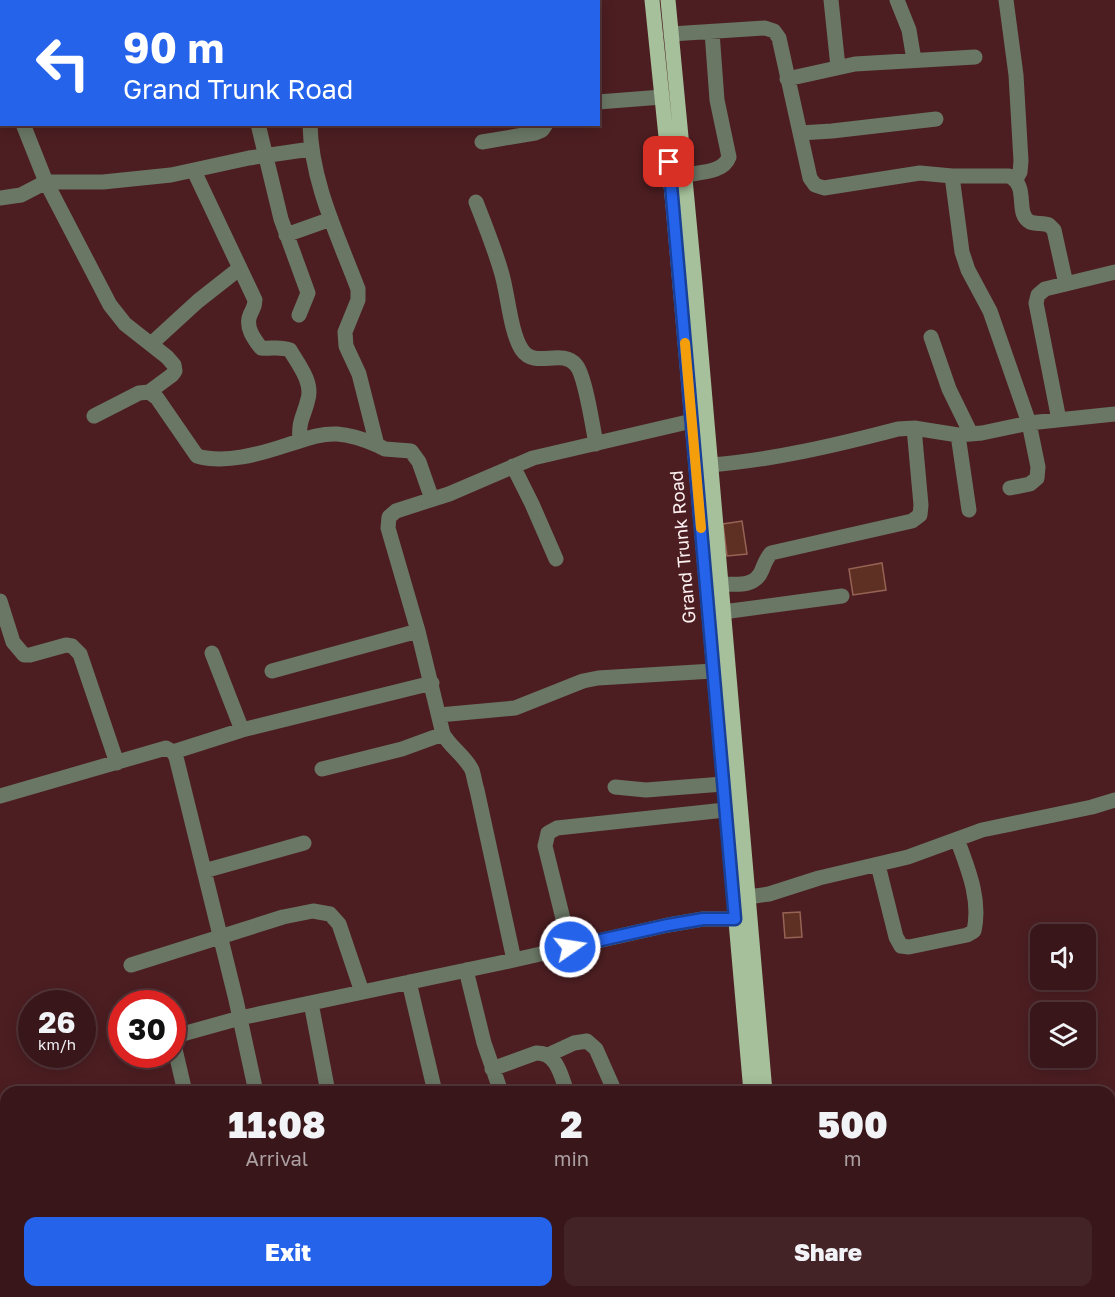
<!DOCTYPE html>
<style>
body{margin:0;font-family:"Golos Text",sans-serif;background:#442327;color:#f1f3f6;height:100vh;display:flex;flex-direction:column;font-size:22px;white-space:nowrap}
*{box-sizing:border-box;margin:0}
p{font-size:20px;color:#ab9fa2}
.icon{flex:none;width:33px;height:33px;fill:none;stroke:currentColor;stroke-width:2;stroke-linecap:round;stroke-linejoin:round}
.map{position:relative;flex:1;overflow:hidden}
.sheet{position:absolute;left:0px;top:1086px;width:1116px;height:212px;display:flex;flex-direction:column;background:#39161a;border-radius:18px 18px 0 0;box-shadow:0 3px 15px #0003,0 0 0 2px #533539}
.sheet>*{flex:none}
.top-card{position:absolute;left:0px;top:0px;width:600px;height:126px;box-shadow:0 3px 15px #0003,0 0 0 2px #533539;background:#2563eb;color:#fff;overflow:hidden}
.tools{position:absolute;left:1030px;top:924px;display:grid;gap:12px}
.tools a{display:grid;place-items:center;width:66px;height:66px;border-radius:12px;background:#39161a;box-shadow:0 3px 15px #0003,0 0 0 2px #533539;font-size:30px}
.speed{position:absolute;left:18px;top:990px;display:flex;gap:12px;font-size:30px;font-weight:700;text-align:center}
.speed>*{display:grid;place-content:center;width:78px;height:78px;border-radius:50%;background:#39161a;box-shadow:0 3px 15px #0003,0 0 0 2px #533539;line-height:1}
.speed small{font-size:15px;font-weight:400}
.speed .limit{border:9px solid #d22;background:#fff;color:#111}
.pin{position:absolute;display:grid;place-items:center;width:51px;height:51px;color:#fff;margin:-26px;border-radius:12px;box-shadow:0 3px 9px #0006}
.me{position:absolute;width:66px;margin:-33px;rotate:77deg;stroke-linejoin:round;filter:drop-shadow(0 0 4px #0008)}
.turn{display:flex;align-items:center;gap:21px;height:126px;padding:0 24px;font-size:27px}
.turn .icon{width:78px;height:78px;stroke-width:2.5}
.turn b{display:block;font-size:42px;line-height:51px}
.eta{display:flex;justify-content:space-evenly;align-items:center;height:102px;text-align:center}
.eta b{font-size:36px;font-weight:800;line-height:42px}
.action{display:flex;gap:12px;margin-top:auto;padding:12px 24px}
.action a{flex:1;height:69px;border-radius:12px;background:#2563eb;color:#fff;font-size:24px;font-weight:800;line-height:69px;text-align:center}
.action a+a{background:#442327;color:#f1f3f6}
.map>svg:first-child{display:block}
.building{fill:#5e3023;stroke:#976355;stroke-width:1.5}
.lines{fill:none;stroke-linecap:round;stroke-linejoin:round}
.minor{stroke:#6a7765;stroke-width:15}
.major{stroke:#a5c09a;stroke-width:15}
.route-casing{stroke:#184099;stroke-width:15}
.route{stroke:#2563eb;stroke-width:10}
.slow{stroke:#f59e0b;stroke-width:10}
.labels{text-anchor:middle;stroke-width:6;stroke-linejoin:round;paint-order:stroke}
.street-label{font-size:18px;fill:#fdf0f0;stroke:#4c1e22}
</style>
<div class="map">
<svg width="1115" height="1297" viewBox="0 0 1115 1297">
<rect width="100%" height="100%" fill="#4c1e22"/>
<path class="building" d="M 742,521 L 747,554 L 727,556 L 723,524 Z
M 882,563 L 886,590 L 853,595 L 849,569 Z
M 800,912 L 802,937 L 785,938 L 783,913 Z"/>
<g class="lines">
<path class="minor" d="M 297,0 L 297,2
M 366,0 L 367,2
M 406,0 L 407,2
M 496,0 L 496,2
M 831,0 L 838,67
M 897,0 L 909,30 L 914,60
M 1006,0 L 1016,75 L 1021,161 L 1020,172 L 1016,179
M 25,2 L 29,0
M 567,2 L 569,0
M 0,12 L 2,11
M 671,34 L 765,28 L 774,31 L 779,38 L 810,178 L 815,185 L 824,188 L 920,173 L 952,176 L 1009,176 C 1030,186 1014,213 1030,222 C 1035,224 1044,223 1049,225 L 1054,230 L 1066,284
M 0,60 L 2,64
M 787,79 L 855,64 L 975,57
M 598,102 L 662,97
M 23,124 L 46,182 L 110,305 L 125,324 L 167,357 L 174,365 L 175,371 L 172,375 L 149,392
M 258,124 L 281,219 L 308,293 L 299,315
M 310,124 C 311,182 338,236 358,289 L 358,300 L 345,332 L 346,346 L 359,374 L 377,445 L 385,449 L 411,451 L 419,462 L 432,499
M 800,133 L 832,131 L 936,119
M 482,142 L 535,133 L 542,130 L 546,124
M 194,171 L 255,300 C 255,307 253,308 250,315 C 245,327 254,339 261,348 C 272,349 280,346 290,350 C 298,364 313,382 308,399 C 304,417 298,420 300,441
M 685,175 C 700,172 723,173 729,157 L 717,100 L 712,32
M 952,176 L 962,252 L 968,270 L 990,311 L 1029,423 L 1038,467 L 1037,478 L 1030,484 L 1010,488
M 0,198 L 21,195 L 46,182 L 103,182 L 171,175 L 249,158 L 311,149
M 476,202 C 485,225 494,247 501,271 C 508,293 510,332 522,350 C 535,369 562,348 576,365 C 585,375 593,428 596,444
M 286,235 L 331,219
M 931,337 L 949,389 L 971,434
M 151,344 L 198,301 L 240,268
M 94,416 L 139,393 L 149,392 L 157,398 L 197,456 C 225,464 260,454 287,445 C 303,440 320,433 337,434 C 352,435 363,439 377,445
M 1059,420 L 1036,303 L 1038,295 L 1045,289 L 1115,272
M 958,435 L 969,510
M 710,465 C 773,460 837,445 898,429 L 914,428 L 958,435 L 982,433 L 1029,423 L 1115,414
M 513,466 L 532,504 L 556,559
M 720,584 C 736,584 755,588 762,570 C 765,562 766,559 771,553 L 912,521 L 920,515 L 921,505 L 914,428
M 0,601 L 13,642 L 24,655 L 30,655 L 66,645 L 72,646 L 80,654 L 117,763
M 723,612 L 842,596
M 212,653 L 242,730
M 272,671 L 418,631
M 439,715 L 515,708 L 583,681 L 598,678 L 713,671
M 173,752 L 242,730 L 432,683
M 322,769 L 402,749 L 443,734
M 615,787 L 646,790 L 723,784
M 0,796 L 166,748 L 173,752 L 176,757 L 236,1000 L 256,1092
M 878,865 L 896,937 L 901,946 L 909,947 L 967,935 L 974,931 C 981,899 968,869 957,839
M 204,871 L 304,843
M 748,897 L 769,894 L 819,878 L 908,857 L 982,830 L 1092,807 L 1115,800
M 570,947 L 545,846 L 548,833 L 557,828 L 725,810
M 514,960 L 477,790 C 475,784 474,776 472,770 C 465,756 451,748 443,734 L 418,631 L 388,528 L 389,517 L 396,511 L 449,494 L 533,458 L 692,421
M 131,965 L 283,917 L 313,911 L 330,914 L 339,924 L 362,992
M 466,970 L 484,1043 L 501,1092
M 409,982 L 435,1092
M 311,1003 L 328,1092
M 548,1055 L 574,1043 L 587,1041 L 596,1049 L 615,1092
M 492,1069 L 536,1053 C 557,1052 561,1076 567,1092
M 185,1092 L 174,1045 L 179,1035 L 240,1018 L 514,960 L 668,925 L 703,919 L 735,919
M 1110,1181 L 1115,1183
M 39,1292 L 40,1297
M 723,1292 L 725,1297"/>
<path class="major" d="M 652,0 L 673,205 L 751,1092
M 668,0 L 695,284 L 765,1092
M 769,1292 L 770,1297
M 784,1292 L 785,1297"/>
</g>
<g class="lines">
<defs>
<path id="route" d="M 570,947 L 668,925 L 703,919 L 735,919 L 669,162"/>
</defs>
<use href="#route" class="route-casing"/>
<use href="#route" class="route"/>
<path class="slow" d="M 685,343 L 701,528"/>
</g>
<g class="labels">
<g class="street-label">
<text transform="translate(683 547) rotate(-95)" y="6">Grand Trunk Road</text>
</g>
</g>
</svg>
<div class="tools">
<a><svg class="icon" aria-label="sound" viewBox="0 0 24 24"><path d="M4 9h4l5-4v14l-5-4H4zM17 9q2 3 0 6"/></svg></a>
<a><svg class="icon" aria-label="layers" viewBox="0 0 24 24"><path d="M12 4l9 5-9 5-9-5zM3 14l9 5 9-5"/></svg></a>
</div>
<div class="speed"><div>26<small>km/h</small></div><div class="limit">30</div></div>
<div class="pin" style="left:669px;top:162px;background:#d93025"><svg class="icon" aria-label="arrive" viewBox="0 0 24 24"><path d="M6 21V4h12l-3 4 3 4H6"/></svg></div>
<svg class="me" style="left:570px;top:947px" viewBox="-20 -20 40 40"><circle r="17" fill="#2563eb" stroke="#fff" stroke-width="3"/><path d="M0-11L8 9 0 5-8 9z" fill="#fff"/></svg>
<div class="top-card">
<div class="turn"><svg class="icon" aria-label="left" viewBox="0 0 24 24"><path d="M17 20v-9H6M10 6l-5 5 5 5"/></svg><div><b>90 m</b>Grand Trunk Road</div></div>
</div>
<section class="sheet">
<div class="eta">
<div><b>11:08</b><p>Arrival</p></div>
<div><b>2</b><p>min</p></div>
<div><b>500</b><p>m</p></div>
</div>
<div class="action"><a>Exit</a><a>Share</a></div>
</section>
</div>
